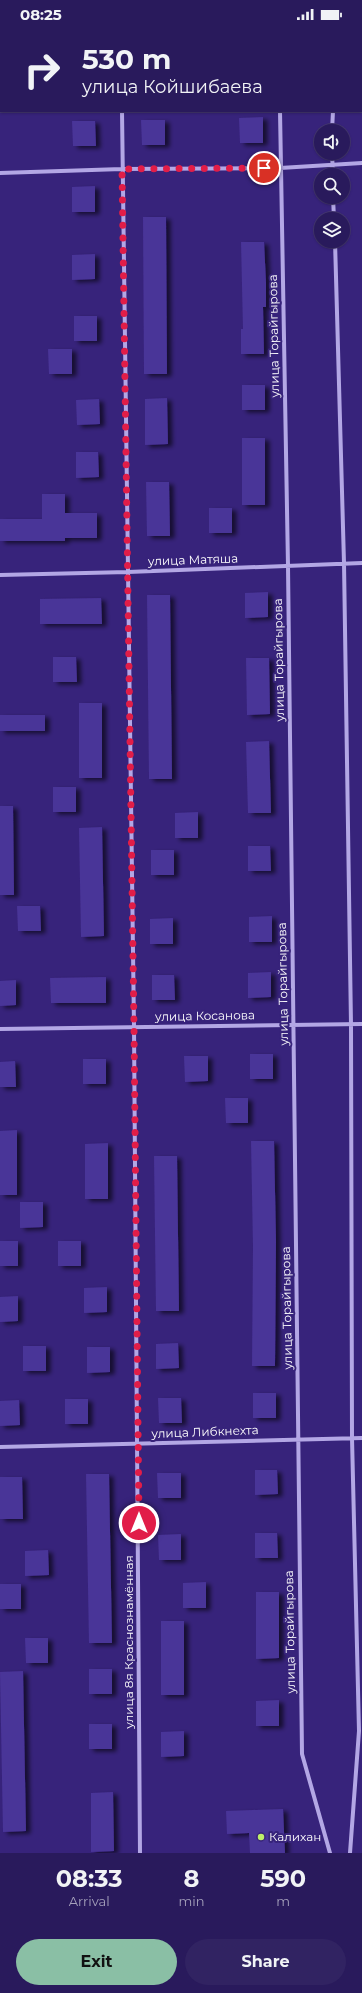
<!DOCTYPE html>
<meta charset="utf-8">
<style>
body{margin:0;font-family:Montserrat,sans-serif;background:#312362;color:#f1f3f6;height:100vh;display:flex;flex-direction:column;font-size:15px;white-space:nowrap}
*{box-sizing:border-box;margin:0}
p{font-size:13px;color:#a5a1bb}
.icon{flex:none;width:22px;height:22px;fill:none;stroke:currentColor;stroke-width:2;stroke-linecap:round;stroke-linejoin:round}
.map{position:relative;height:1825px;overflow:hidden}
.panel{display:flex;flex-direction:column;background:#291a5c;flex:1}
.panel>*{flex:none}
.guide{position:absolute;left:0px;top:0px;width:362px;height:84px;box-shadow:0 1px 3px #0004,0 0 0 1px #453872;background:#291a5c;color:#f1f3f6;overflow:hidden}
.tools{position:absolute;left:314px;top:96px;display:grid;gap:8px}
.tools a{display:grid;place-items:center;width:36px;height:36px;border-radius:50%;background:#291a5c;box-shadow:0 1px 3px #0004,0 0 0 1px #453872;font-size:20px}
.pin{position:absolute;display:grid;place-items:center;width:34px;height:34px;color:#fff;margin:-17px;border:2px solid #fff;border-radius:50%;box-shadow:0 1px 4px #0007}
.me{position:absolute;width:44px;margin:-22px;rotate:0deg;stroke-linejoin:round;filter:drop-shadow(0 0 3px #0008)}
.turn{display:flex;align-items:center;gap:14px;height:84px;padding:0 16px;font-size:18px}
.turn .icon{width:52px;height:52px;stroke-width:2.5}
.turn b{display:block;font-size:28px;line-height:34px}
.eta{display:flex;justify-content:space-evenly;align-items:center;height:68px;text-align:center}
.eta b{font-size:24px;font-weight:700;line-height:28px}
.cta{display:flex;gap:8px;margin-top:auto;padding:8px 16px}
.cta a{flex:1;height:46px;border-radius:24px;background:#8abfa5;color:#111;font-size:16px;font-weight:700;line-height:46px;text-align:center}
.cta a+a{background:#312362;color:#f1f3f6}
.status{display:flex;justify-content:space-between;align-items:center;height:28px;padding:0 20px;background:#291a5c;direction:ltr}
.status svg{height:11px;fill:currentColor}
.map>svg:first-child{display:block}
.building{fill:#493498;filter:url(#shadow)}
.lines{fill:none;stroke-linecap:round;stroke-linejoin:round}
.minor{stroke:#b3a7e5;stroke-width:4}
.route{stroke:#e11d48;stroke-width:7;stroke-dasharray:0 12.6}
.poi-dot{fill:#beef6a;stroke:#37237b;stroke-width:1.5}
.labels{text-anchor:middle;stroke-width:4;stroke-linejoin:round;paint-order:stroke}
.street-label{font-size:12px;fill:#fff;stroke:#37237b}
.poi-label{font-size:12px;fill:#fff;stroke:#37237b;text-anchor:start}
</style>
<div class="status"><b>08:25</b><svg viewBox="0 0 49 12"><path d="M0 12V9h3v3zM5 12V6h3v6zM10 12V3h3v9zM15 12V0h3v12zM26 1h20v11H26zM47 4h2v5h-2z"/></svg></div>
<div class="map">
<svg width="362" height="1825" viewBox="0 0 362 1825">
<defs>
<filter id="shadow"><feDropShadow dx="4.5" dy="2.5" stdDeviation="2" flood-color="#0009"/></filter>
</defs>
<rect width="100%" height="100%" fill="#37237b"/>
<path class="building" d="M 263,89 L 263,115 L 240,115 L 239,90 Z
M 141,92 L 165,92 L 165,117 L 142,117 Z
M 72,93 L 95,93 L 96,118 L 73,118 Z
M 95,158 L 95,184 L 72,184 L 72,159 Z
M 143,189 L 166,189 L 167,346 L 144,346 Z
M 241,214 L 264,214 L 266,254 L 266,279 L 263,279 L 264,326 L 241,326 L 241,301 L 243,301 Z
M 95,226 L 95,251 L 72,252 L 72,227 Z
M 74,288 L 97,288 L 97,313 L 74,313 Z
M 48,321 L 72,321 L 72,346 L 49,346 Z
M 242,357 L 265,357 L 265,382 L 242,382 Z
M 167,370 L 168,416 L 145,417 L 145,371 Z
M 99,371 L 100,396 L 77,397 L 76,372 Z
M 242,410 L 265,410 L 265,477 L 242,477 Z
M 76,424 L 98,424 L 99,449 L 76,450 Z
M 146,454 L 169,454 L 170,508 L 147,508 Z
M 42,466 L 65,466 L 65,485 L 97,485 L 97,510 L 65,510 L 65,513 L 0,513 L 0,491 L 42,491 Z
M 209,480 L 232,480 L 232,505 L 209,505 Z
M 268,564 L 268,589 L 245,590 L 245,565 Z
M 147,567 L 170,567 L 172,751 L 149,751 Z
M 101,570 L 102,596 L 40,596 L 40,571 Z
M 53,629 L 76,629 L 77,654 L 53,654 Z
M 246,630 L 269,630 L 270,686 L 247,687 Z
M 79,675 L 102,675 L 102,750 L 79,750 Z
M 0,687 L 45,687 L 45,703 L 0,703 Z
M 269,713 L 271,785 L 248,785 L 246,714 Z
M 53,759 L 76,759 L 76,784 L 53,784 Z
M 0,778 L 13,778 L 14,867 L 0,867 Z
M 198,784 L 198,810 L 175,810 L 175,785 Z
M 102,799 L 104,908 L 81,909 L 79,800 Z
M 248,818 L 270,818 L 271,843 L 248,843 Z
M 151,822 L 174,822 L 174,847 L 151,847 Z
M 17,878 L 40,878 L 41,903 L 18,903 Z
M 272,888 L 272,914 L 249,914 L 249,889 Z
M 173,890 L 173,916 L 150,916 L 150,891 Z
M 271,944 L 271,969 L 248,970 L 248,945 Z
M 152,947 L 174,947 L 175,972 L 152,972 Z
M 106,949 L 106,975 L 51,975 L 50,950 Z
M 16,952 L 16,977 L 0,978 L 0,953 Z
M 250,1026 L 273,1026 L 273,1051 L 250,1051 Z
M 184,1028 L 208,1028 L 208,1053 L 185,1054 Z
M 83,1031 L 106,1031 L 106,1056 L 83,1056 Z
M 15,1033 L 16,1059 L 0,1059 L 0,1034 Z
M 225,1070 L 248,1070 L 248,1095 L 226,1095 Z
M 17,1102 L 17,1167 L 0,1167 L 0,1103 Z
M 251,1113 L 274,1113 L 276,1213 L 275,1338 L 252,1338 L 253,1219 Z
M 108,1115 L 108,1171 L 85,1171 L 85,1116 Z
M 154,1128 L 177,1128 L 179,1283 L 156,1283 Z
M 20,1174 L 43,1174 L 43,1199 L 20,1200 Z
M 0,1213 L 18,1213 L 18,1238 L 0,1238 Z
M 58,1213 L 81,1213 L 81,1238 L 58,1238 Z
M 107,1259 L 107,1284 L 84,1285 L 84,1260 Z
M 18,1268 L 18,1293 L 0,1294 L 0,1269 Z
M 178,1315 L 179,1340 L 156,1341 L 156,1316 Z
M 23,1318 L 46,1318 L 46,1343 L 23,1343 Z
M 87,1319 L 110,1319 L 110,1344 L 87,1345 Z
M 253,1365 L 276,1365 L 276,1390 L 253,1390 Z
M 158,1370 L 181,1370 L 182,1395 L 159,1395 Z
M 65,1371 L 88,1371 L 88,1396 L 65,1396 Z
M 19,1372 L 20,1397 L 0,1398 L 0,1373 Z
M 255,1442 L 277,1442 L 278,1466 L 255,1467 Z
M 157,1445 L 181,1445 L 181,1470 L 158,1470 Z
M 86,1446 L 109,1446 L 112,1615 L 89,1615 Z
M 0,1449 L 22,1449 L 23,1491 L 0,1491 Z
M 255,1505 L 277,1505 L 278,1530 L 255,1530 Z
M 181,1506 L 181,1532 L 159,1532 L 158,1507 Z
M 48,1522 L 49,1547 L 25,1548 L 25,1523 Z
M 206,1554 L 206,1580 L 183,1580 L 183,1555 Z
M 0,1556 L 21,1556 L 21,1581 L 0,1581 Z
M 256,1564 L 279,1564 L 279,1630 L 256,1631 Z
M 161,1593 L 184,1593 L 184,1667 L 161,1667 Z
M 25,1610 L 48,1610 L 48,1635 L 26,1635 Z
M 89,1641 L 112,1641 L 112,1666 L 89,1666 Z
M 23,1643 L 26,1803 L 3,1804 L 0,1644 Z
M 279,1672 L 279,1698 L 256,1698 L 256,1673 Z
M 89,1696 L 112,1696 L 112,1721 L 89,1721 Z
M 184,1703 L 184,1728 L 161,1729 L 161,1704 Z
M 113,1764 L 114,1823 L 91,1824 L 91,1765 Z
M 283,1781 L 285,1825 L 250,1825 L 249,1805 L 227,1806 L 226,1783 Z"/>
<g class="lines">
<path class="minor" d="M 121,0 L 121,1
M 280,0 L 280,1
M 333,1 L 333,0
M 122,83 L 134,999 L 140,1825
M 280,83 L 288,538 L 302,1726 L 330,1825
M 332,103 L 333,83
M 332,125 L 333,147
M 0,145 L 122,141 L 280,140 L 362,135
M 333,169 L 334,191
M 335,213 L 344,535 L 351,997 L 352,1410 L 359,1703 L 350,1825
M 0,547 L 128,544 L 362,535
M 0,1001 L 362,996
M 0,1419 L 362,1410"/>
</g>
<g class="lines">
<path class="route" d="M 139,1495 L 134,999 L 122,141 L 264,140"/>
</g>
<circle class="poi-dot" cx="261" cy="1809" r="4"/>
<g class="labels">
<g class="street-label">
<text transform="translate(274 308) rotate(-91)" y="4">улица Торайгырова</text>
<text transform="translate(193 532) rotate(-2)" y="4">улица Матяша</text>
<text transform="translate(279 632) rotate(-91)" y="4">улица Торайгырова</text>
<text transform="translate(283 956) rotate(-91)" y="4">улица Торайгырова</text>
<text transform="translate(205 988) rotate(-1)" y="4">улица Косанова</text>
<text transform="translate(287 1280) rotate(-91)" y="4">улица Торайгырова</text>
<text transform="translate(205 1404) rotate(-2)" y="4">улица Либкнехта</text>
<text transform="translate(290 1604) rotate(-91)" y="4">улица Торайгырова</text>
<text transform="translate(129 1614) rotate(-90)" y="4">улица 8я Краснознамённая</text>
</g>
<g class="poi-label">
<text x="269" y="1813">Калихан</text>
</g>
</g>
</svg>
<div class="tools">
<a><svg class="icon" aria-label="sound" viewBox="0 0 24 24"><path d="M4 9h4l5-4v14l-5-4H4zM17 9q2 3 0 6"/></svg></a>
<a><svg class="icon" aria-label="search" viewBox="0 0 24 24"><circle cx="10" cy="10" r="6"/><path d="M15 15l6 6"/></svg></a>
<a><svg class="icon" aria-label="layers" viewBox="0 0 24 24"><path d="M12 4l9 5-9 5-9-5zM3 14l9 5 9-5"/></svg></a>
</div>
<div class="pin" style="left:264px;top:140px;background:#d93025"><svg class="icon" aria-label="arrive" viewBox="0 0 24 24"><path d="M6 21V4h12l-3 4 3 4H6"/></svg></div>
<svg class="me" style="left:139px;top:1495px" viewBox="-20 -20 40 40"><circle r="17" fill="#e11d48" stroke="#fff" stroke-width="3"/><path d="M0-11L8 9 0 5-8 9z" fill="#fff"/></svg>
<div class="guide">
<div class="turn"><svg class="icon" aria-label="right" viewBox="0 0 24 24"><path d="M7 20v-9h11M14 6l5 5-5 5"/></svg><div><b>530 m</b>улица Койшибаева</div></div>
</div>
</div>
<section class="panel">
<div class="eta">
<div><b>08:33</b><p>Arrival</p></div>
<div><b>8</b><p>min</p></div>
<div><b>590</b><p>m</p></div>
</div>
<div class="cta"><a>Exit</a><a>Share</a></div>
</section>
